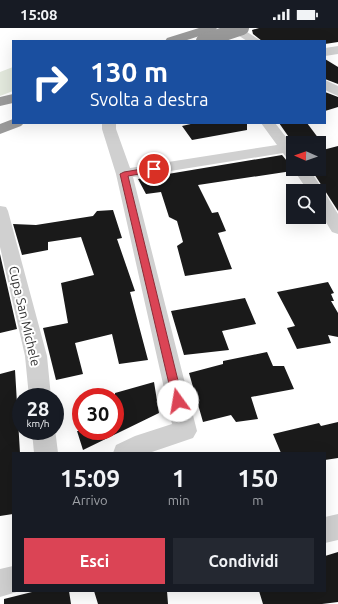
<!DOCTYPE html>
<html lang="it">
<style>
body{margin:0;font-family:Ubuntu,sans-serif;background:#242831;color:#f1f3f6;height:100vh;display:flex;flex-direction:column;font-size:15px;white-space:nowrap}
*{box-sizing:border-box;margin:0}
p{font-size:13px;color:#9ea1a6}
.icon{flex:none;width:22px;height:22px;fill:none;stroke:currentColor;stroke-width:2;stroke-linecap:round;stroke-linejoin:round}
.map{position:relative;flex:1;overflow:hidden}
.sheet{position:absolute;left:12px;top:424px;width:314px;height:140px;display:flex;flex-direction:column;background:#171b24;border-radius:0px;box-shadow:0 4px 16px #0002}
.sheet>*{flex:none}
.top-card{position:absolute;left:12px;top:12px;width:314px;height:84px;border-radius:0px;box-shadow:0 4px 16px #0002;background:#1a4fa0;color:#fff;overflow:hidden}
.needle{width:26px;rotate:272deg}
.fabs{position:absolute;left:286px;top:108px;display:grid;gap:8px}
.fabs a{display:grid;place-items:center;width:40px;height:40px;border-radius:0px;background:#171b24;box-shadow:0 4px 16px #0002;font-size:20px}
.speed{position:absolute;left:12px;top:360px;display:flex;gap:8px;font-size:20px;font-weight:700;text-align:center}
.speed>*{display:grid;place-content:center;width:52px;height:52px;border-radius:50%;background:#171b24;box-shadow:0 4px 16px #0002;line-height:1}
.speed small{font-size:10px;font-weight:400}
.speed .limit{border:6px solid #d22;background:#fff;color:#111}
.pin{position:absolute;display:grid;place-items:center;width:34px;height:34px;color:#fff;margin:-17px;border:2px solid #fff;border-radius:50%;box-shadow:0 1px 4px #0007}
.me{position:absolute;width:44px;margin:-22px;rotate:347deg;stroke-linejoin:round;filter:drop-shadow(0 0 3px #0008)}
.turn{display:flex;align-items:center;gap:14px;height:84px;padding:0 12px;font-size:18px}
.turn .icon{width:52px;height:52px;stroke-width:2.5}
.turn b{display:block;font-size:28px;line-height:34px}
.eta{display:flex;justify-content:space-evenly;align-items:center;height:68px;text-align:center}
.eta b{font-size:24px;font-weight:700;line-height:28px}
.primary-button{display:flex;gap:8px;margin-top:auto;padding:8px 12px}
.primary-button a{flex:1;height:46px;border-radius:0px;background:#db4455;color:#fff;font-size:16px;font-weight:700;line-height:46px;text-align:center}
.primary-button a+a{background:#242831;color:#f1f3f6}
.status{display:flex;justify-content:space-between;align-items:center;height:28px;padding:0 20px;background:#171b24;direction:ltr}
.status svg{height:11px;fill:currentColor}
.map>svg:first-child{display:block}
.green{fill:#e3e9dd}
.building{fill:#1a1a1a}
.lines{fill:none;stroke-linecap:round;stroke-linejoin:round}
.minor{fill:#d0d0d0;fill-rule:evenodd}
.motorway{fill:#9a9a9a;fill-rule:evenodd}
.motorway-bridge{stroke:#9a9a9a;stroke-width:14}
.route{fill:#db4455;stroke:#8e2c37}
.labels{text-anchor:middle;stroke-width:4;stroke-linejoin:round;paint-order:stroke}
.street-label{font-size:13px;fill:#333;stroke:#fff}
</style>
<div class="status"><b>15:08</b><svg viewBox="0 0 49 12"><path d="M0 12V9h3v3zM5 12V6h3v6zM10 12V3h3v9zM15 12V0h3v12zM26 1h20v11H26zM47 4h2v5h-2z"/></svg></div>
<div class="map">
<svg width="338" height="576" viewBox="0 0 338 576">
<rect width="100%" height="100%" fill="#fff"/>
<path class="green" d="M 13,39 L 13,63 L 0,68 L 0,44 Z"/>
<path class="building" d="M 259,0 L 338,0 L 338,14 L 325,16 L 325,13 L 262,13 L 253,6 L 252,2 Z
M 325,31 L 338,39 L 338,56 L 325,51 Z
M 325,64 L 338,69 L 338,79 L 325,83 Z
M 195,95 L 247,95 L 247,102 L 192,112 L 182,98 Z
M 279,95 L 307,95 L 322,115 L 293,115 Z
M 338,118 L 338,183 L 311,141 L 319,141 L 319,123 Z
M 282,127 L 287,133 L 293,135 L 292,143 L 198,157 L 212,185 L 218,184 L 226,203 L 218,205 L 232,241 L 185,248 L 177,218 L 183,214 L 177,193 L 169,189 L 161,164 L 146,166 L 138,151 Z
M 113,182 L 122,210 L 117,211 L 135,263 L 130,264 L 148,332 L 119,336 L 112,306 L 75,315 L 83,346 L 56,352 L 43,300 L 68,295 L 61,255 L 94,247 L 81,209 L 48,214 L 48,222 L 22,227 L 13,196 L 36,197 L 93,188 L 97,183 Z
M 0,226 L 17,301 L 0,305 Z
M 328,254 L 334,265 L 331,266 L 334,273 L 331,273 L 338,285 L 338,309 L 328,307 L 331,315 L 297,321 L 287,300 L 295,298 L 277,264 Z
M 245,270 L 256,296 L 222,303 L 229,322 L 184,327 L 171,283 Z
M 267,324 L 273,338 L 284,338 L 294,361 L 251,369 L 258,391 L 236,394 L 231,387 L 203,394 L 189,345 L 223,336 L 223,333 Z
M 15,342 L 20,425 L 13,425 L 13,486 L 0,488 L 0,346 Z
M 154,354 L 159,385 L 83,422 L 77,403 L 115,403 L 115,365 Z
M 338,394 L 338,430 L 325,432 L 325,425 L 281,425 L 273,406 L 319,395 L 321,398 Z
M 338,524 L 338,574 L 322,576 L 263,576 L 259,563 L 325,563 L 325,528 Z
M 36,563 L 69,563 L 71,576 L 4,576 L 4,571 Z
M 94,563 L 167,563 L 168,576 L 98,576 Z"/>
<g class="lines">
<path class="minor" d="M 227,0 L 241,0 L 261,13 L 247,13 Z
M 338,18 L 338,26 L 325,28 L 325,20 Z
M 325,52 L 338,58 L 338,68 L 325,62 Z
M 102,95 L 116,95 L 116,101 L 130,140 L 277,117 L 261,95 L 275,95 L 293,118 L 293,134 L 288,132 L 283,125 L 133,149 L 197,403 L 193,410 L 149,425 L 113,425 L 116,417 L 135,408 L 172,396 L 116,146 L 102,101 Z
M 293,141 L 309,141 L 324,163 L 323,165 L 325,165 L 338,186 L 338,206 L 332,204 L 319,183 L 319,163 L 308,163 Z
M 0,178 L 6,179 L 8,183 L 47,328 L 51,369 L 29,369 L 25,328 L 0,219 Z
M 55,401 L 58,425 L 34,425 L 32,403 L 55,403 Z
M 338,486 L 338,512 L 325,515 L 325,489 Z
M 13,538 L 13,563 L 20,563 L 0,569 L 0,541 Z"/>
<path class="motorway" d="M 199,0 L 217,0 L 215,3 L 184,13 L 165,13 L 167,10 Z
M 13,66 L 13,75 L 0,78 L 0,69 Z
M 13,91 L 13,95 L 24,95 L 21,98 L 0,106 L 0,96 Z"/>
<path class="motorway-bridge" d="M 203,13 L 242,0"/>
</g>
<path class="route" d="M 154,139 L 156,140 L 156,143 L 128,148 L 183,373 L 181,376 L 178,377 L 174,376 L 173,373 L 120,146 L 124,144 Z"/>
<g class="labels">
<g class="street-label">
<text transform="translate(25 288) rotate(77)" y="5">Cupa San Michele</text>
</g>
</g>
</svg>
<div class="fabs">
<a><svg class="needle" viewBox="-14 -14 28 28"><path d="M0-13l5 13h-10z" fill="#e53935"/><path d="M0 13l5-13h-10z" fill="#9ea1a6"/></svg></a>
<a><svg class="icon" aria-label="search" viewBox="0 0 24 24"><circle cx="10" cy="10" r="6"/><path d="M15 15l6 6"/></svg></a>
</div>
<div class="speed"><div>28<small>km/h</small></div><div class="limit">30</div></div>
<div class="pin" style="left:154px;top:141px;background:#d93025"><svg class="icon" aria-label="arrive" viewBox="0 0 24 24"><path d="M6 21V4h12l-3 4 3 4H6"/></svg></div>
<svg class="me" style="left:178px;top:373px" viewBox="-20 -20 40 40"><circle r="19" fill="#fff"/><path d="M0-13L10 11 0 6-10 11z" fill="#db4455"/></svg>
<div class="top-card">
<div class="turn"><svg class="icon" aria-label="right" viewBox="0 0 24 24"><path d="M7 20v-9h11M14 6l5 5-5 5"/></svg><div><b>130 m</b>Svolta a destra</div></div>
</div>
<section class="sheet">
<div class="eta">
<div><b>15:09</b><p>Arrivo</p></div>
<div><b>1</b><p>min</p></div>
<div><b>150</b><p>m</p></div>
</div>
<div class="primary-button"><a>Esci</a><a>Condividi</a></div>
</section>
</div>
